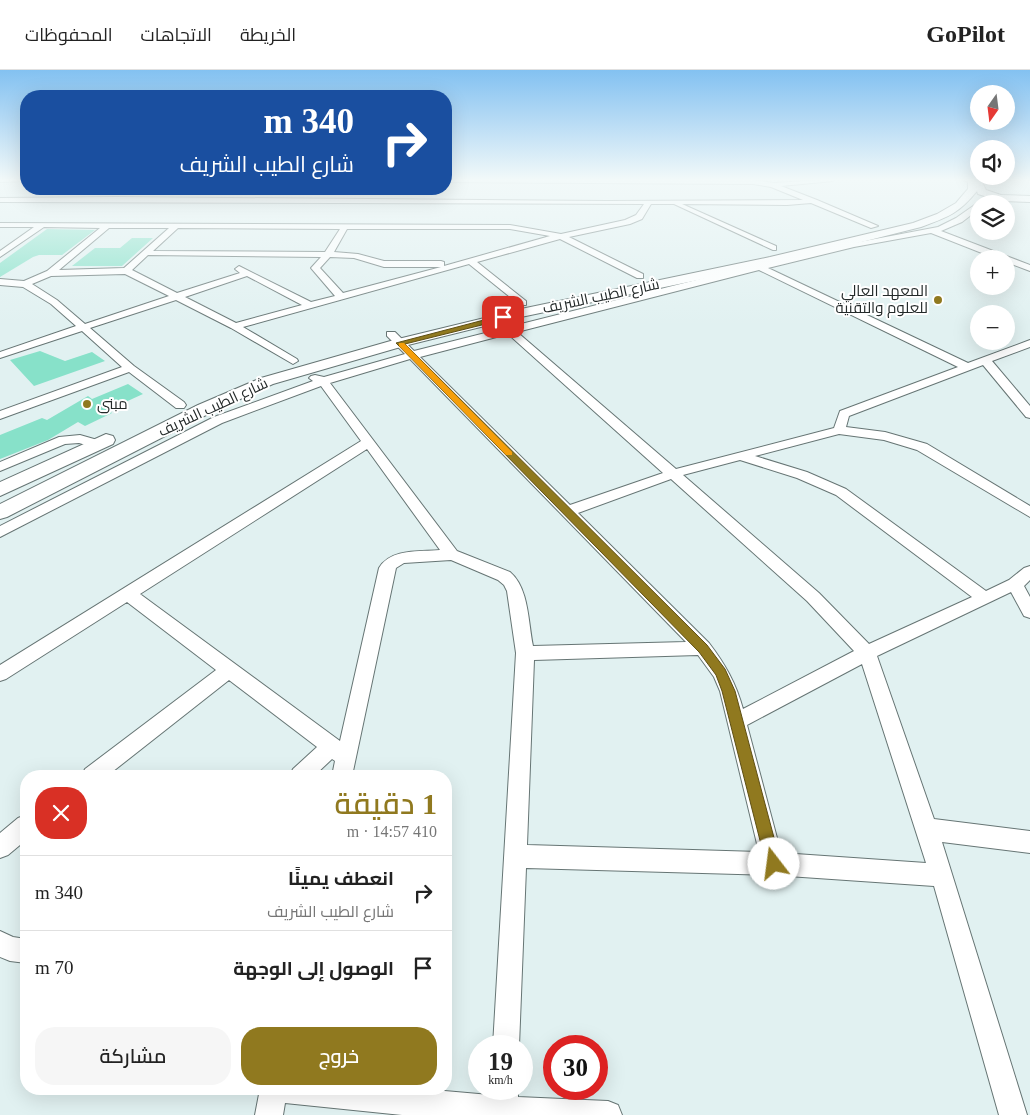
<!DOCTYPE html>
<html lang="ar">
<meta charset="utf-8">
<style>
body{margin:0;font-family:"Times New Roman",Cairo,serif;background:#f6f6f6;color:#222;direction:rtl;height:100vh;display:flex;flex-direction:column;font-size:19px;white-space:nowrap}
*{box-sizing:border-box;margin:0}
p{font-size:16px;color:#767676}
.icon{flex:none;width:28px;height:28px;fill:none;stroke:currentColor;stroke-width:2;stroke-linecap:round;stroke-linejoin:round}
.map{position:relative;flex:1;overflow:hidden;direction:ltr}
.panel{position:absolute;left:20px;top:700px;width:432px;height:325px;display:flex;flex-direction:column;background:#fff;border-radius:20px;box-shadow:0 5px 20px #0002;direction:rtl}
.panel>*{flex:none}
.guide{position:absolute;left:20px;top:20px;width:432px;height:105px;border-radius:20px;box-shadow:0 5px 20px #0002;direction:rtl;background:#1a4fa0;color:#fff;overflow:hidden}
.needle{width:32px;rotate:194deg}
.fabs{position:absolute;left:970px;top:15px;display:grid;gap:10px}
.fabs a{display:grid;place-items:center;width:45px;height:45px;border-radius:50%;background:#fff;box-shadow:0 5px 20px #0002;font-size:25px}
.speed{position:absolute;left:468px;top:965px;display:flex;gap:10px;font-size:25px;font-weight:700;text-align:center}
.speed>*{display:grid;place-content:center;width:65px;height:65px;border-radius:50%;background:#fff;box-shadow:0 5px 20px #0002;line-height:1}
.speed small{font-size:12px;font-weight:400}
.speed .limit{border:8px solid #d22;background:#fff;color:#111}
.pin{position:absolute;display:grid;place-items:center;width:42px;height:42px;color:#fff;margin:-21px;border-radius:10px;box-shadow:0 2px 8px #0006}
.me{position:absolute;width:55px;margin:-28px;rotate:345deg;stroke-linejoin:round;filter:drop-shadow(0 0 4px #0008)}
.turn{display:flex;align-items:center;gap:18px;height:105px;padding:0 15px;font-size:22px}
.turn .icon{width:65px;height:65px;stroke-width:2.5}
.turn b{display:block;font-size:35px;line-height:42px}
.round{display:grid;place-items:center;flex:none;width:52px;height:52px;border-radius:20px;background:#f6f6f6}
.headline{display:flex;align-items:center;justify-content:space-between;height:85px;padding:0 15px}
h1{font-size:30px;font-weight:600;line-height:38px;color:#90791f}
.primary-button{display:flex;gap:10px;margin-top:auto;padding:10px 15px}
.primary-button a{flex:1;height:58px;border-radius:20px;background:#90791f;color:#fff;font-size:20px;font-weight:600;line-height:58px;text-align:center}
.primary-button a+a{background:#f6f6f6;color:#222}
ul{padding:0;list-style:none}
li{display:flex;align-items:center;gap:15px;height:75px;padding:0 15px;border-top:1px solid #e0e0e0}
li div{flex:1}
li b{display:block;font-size:19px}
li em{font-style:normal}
header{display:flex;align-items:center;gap:30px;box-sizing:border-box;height:70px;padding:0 25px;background:#fff;border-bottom:1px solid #e0e0e0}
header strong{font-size:24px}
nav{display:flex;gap:28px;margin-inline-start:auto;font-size:18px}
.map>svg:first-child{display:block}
.building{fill:#87e1c9}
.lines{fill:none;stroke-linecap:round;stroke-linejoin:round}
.minor-casing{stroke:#667574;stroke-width:2}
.secondary-casing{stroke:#667574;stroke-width:2}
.minor{fill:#fff;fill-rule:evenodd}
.secondary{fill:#fff;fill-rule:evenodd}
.route{fill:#90791f;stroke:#5e4f14}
.slow{fill:#f59e0b}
.poi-dot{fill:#90791f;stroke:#fff;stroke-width:2}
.labels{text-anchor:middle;stroke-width:4;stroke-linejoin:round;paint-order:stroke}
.far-poi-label{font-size:15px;fill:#232929;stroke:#fff;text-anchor:end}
.far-street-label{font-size:15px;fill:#232929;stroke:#fff}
</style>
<header>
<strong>GoPilot</strong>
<nav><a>الخريطة</a><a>الاتجاهات</a><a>المحفوظات</a></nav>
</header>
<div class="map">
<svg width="1030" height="1045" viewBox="0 0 1030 1045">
<rect width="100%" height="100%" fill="#e1f1f1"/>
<path class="building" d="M 47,159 L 95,160 L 62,185 L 39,185 L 33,187 L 0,207 L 0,193 Z
M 132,168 L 153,168 L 122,196 L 72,196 L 95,178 L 120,178 Z
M 40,281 L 65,291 L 92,282 L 105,291 L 34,316 L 10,290 Z
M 128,314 L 143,324 L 108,340 L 112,343 L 85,356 L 78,352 L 48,370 L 0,389 L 0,365 L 42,348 L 47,350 L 88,326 L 92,329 Z"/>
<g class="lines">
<defs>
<path id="minor" d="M 0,109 L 26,109 L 26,111 L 0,112 Z
M 446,109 L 753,110 L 774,113 L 836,109 L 833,111 L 781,116 L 817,130 L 878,156 L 871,158 L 811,133 L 787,135 L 682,134 L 776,176 L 776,180 L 773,180 L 674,134 L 651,134 L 642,149 L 630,154 L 569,167 L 643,204 L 643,208 L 637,208 L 560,169 L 477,192 L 526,231 L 526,235 L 520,235 L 469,194 L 243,257 L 297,289 L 298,291 L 293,294 L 231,258 L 176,230 L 90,258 L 134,296 L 184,332 L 186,335 L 184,338 L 176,338 L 129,302 L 0,349 L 0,341 L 122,297 L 82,261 L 0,288 L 0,282 L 76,256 L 51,234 L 23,217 L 0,215 L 0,209 L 24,211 L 47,201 L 100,158 L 44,157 L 0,187 L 0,181 L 34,157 L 0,157 L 0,153 L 510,155 L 561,164 L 625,150 L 636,145 L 644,134 L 0,132 L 0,128 L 116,127 L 607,131 L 803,130 L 771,117 L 753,114 L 446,112 ZM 109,158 L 169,158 L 124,198 L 59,200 ZM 178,158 L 340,159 L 325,182 L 153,181 ZM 347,159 L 510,159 L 550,166 L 444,196 L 444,192 L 441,191 L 384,191 L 358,184 L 334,182 ZM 148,185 L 321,187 L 311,198 L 335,226 L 311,232 L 239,196 L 235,199 L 240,203 L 177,223 L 132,200 ZM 330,187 L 354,188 L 384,197 L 441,197 L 343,223 L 320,198 ZM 125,204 L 169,226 L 85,254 L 57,230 L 32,214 L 51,206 ZM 247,206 L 302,235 L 236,253 L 185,227 Z
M 976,134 L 979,134 L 979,139 L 962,152 L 941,161 L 1030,195 L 1030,201 L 1006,192 L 1006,189 L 997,189 L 931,163 L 854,177 L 768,198 L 968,293 L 1030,270 L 1030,277 L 992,291 L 1030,336 L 1030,348 L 1026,347 L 983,295 L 849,346 L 846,357 L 885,362 L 927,374 L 1030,436 L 1030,447 L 917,380 L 884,370 L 839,364 L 755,386 L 807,402 L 846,419 L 986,521 L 1009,510 L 1024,498 L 1030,496 L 1030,510 L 1024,516 L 1030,527 L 1030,548 L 1024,546 L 1011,522 L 877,586 L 934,749 L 1030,761 L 1030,783 L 942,772 L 1027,1045 L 999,1045 L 934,816 L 773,805 L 526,798 L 519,976 L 493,976 L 516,583 L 507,521 L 504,515 L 498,510 L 451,490 L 404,493 L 396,498 L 352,706 L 332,706 L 335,691 L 332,689 L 314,706 L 290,706 L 293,699 L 317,677 L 229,610 L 107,706 L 82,706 L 85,699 L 216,600 L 127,532 L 6,609 L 0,611 L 0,595 L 361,371 L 321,316 L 222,353 L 0,467 L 0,456 L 214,347 L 313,311 L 309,308 L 311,306 L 315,305 L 324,307 L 405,284 L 387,266 L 387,262 L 395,262 L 414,281 L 760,194 L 854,173 L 938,157 L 956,148 ZM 759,200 L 958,297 L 840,341 L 834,358 L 676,399 L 517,262 ZM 508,264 L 663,403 L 570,435 L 420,287 ZM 410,289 L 686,572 L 533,576 C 528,552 529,518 510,502 L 457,481 L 330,313 ZM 367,379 L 440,480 C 420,482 391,478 379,498 L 340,671 L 140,524 ZM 740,390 L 797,408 L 836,425 L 972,527 L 869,574 L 819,523 L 683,405 ZM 671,409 L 807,531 L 854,581 L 743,639 C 736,613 725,594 709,573 L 578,443 ZM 698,585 L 714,607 L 720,621 L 759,782 L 527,775 L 534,590 ZM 862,594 L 926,793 L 781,783 L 747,655 Z
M 80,365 L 101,371 L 102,374 L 96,378 L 79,373 L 65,374 L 0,401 L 0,392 L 59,367 Z
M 26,745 L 26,770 L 8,785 L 0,788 L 0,763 L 18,748 Z
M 0,861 L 13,867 L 26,869 L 26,893 L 10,891 L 0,887 Z
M 260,1019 L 422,1019 L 490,1025 L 490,1019 L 518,1019 L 518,1027 L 608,1031 L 618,1035 L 622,1045 L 402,1045 L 285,1033 L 283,1045 L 255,1045 Z"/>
<path id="secondary" d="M 961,109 L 981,110 L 986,120 L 1001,125 L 1030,126 L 1030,132 L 1000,131 L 978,124 L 977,121 C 958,144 948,147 921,157 L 770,195 L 521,247 L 404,276 L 273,314 L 210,343 L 7,447 L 0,449 L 0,434 L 198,335 L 261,308 L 394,270 L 521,239 L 770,187 L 913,153 L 937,144 L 956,133 L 968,119 L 968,112 Z
M 106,364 L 113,366 L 115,370 L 113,374 L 0,426 L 0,412 Z"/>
</defs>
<use href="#minor" class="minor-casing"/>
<use href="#secondary" class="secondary-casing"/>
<use href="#minor" class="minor"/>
<use href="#secondary" class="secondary"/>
</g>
<linearGradient id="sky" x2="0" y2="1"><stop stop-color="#83c1f1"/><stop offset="0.43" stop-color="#f2f9f9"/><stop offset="1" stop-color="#f2f9f9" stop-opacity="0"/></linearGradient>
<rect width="1030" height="255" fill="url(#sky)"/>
<path class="route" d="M 503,245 L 507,247 L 506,249 L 405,274 L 707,575 L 725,599 L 735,621 L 781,794 L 779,799 L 774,802 L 768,799 L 766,794 L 722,621 L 716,605 L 699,582 L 396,273 Z"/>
<path class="slow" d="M 399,273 L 404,273 L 512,382 L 512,385 L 506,385 L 399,276 Z"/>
<g class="poi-dot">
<circle cx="938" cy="230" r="5"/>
<circle cx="87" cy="334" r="5"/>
</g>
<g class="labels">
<g class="far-poi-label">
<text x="928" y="226">المعهد العالي<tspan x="928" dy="17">للعلوم والتقنية</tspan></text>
<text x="97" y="339" text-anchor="start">مبنى</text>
</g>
<g class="far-street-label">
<text transform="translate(601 226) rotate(-12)" y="5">شارع الطيب الشريف</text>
<text transform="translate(213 337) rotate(-25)" y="5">شارع الطيب الشريف</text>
</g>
</g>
</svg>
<div class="fabs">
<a><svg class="needle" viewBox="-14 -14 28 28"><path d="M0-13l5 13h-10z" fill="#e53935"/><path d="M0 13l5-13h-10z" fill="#767676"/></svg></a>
<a><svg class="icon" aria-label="sound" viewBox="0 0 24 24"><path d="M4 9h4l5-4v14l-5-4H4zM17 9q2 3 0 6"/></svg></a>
<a><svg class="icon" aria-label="layers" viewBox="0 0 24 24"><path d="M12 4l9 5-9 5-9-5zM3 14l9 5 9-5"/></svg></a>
<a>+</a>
<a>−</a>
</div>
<div class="speed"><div>19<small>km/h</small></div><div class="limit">30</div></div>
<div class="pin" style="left:503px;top:247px;background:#d93025"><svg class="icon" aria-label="arrive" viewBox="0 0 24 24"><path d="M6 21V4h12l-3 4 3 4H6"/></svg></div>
<svg class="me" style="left:774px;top:794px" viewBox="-20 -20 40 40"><circle r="19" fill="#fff"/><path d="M0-13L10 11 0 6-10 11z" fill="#90791f"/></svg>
<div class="guide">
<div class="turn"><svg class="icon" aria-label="right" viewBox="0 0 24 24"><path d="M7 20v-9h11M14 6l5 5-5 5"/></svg><div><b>340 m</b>شارع الطيب الشريف</div></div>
</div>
<section class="panel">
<div class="headline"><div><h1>1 دقيقة</h1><p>410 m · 14:57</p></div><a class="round" style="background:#d93025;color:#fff"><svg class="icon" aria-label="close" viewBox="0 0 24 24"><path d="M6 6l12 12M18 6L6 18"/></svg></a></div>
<ul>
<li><svg class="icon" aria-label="right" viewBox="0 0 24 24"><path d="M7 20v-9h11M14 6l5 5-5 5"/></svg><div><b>انعطف يمينًا</b><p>شارع الطيب الشريف</p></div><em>340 m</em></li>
<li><svg class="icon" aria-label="arrive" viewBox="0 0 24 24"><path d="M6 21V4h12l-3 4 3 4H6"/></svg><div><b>الوصول إلى الوجهة</b></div><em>70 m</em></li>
</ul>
<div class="primary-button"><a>خروج</a><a>مشاركة</a></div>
</section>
</div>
